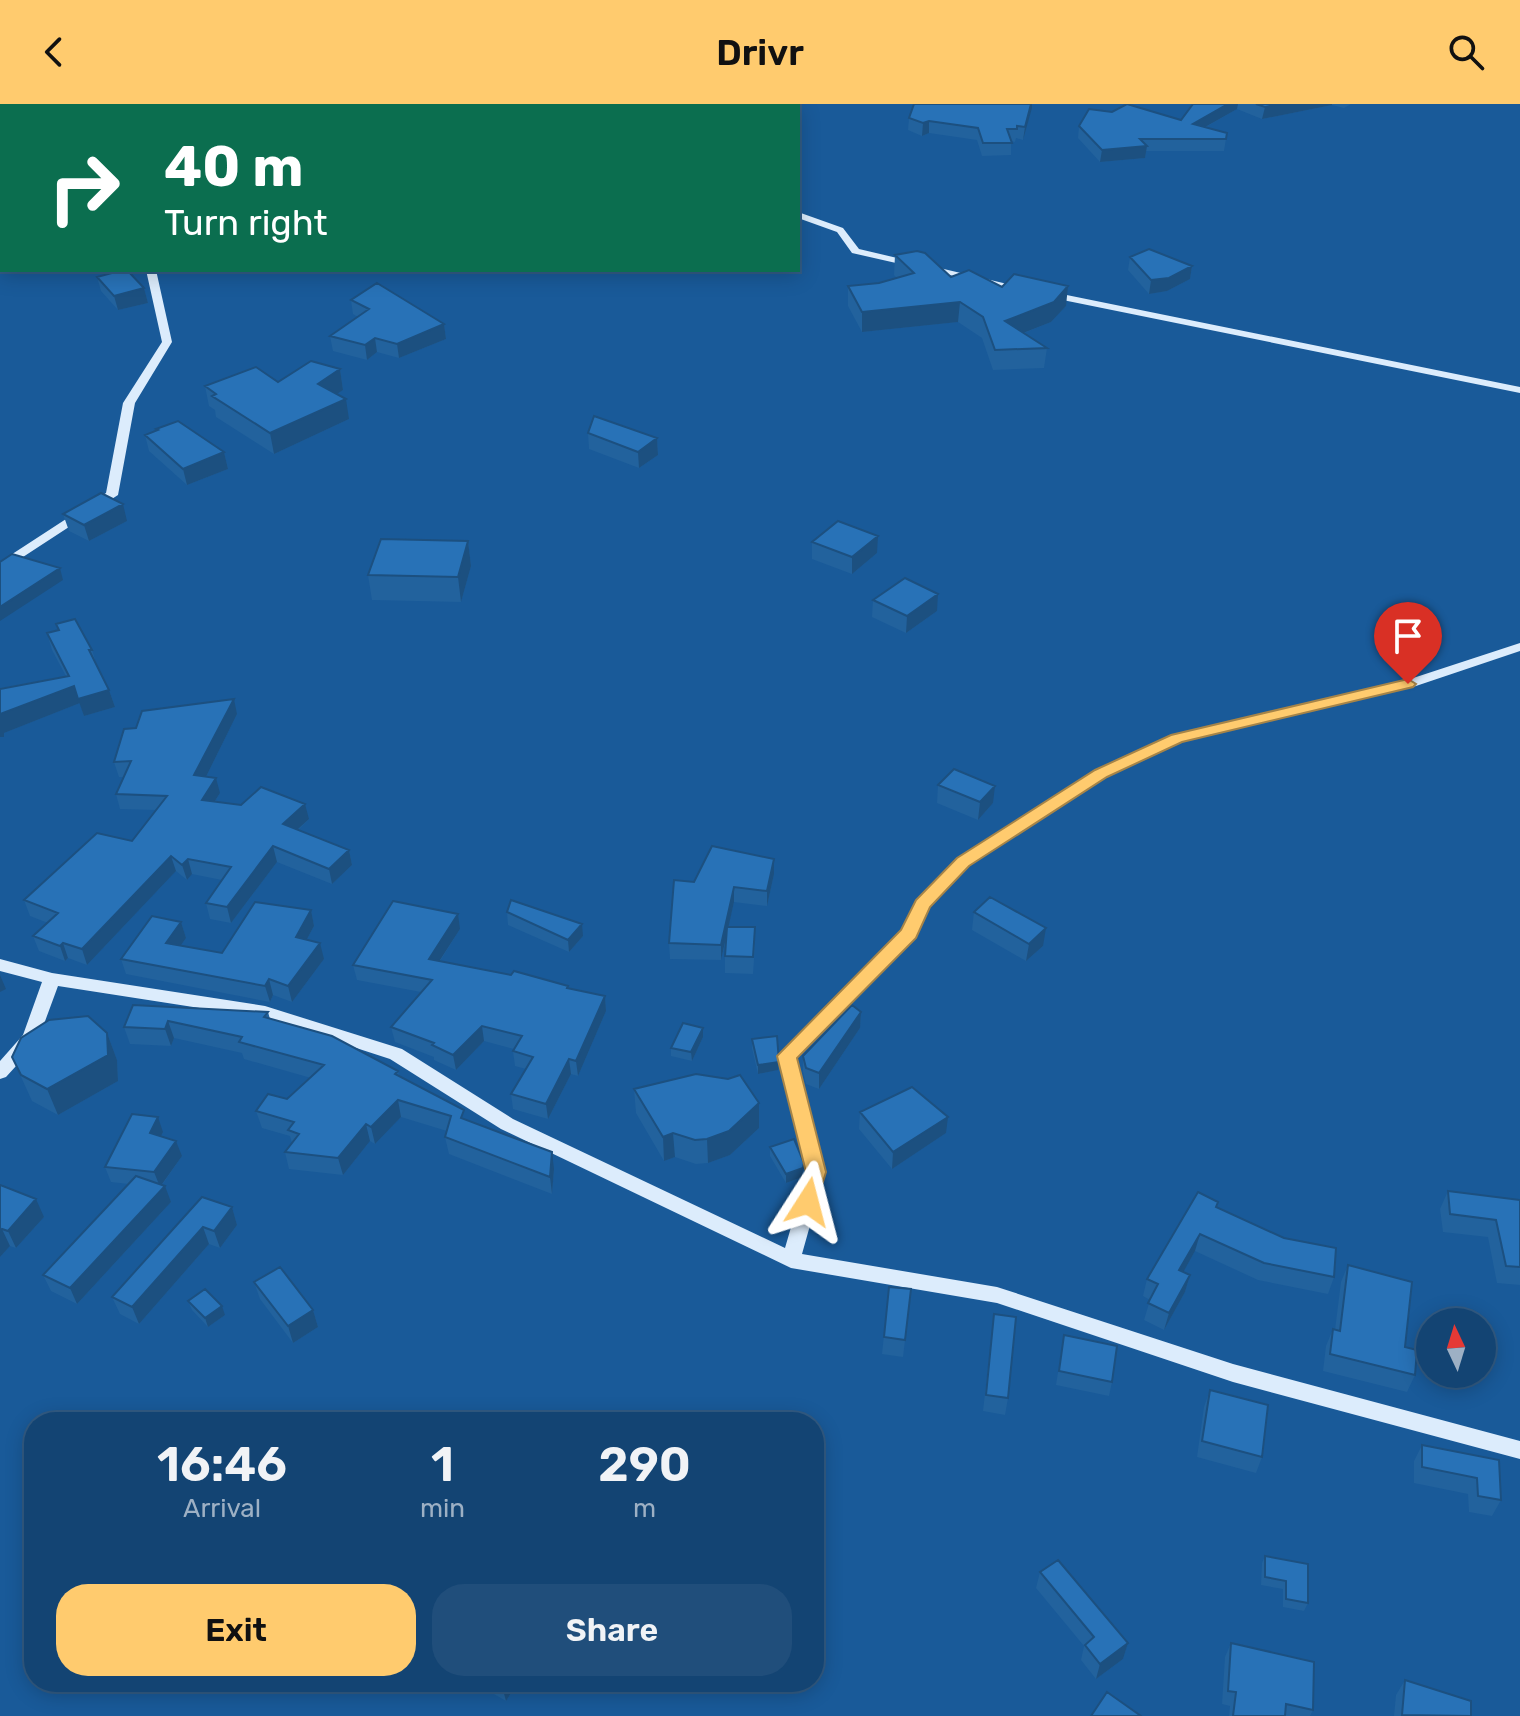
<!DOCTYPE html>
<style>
body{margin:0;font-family:Rubik,sans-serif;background:#204e7b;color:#f1f3f6;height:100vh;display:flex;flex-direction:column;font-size:30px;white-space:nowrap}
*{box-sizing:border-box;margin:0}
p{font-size:26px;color:#9db0c4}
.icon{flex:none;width:44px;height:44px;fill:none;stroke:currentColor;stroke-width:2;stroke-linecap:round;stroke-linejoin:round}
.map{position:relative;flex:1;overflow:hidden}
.details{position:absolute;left:24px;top:1308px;width:800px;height:280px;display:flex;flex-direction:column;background:#134473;border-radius:32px;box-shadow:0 4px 20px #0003,0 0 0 2px #325c85}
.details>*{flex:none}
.banner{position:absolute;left:0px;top:0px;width:800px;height:168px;box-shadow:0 4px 20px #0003,0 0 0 2px #325c85;background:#0b6e4f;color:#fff;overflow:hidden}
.needle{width:52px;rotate:356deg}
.tools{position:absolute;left:1416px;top:1204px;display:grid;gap:16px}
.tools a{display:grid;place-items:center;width:80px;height:80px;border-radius:50%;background:#134473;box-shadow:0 4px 20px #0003,0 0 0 2px #325c85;font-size:40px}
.pin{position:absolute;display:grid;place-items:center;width:68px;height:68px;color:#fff;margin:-82px -34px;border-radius:50% 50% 50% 0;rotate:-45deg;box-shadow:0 0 8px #0007}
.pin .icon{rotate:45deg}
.me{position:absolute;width:88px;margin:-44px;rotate:9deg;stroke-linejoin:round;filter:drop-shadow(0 0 6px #0008)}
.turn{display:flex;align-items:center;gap:28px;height:168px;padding:0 32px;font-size:36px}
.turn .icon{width:104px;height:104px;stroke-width:2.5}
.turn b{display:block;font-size:56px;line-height:68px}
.eta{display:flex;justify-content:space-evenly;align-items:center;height:136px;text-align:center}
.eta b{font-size:48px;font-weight:600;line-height:56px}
.cta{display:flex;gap:16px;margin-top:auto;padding:16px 32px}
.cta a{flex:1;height:92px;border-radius:32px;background:#ffcb6e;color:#111;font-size:32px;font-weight:600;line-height:92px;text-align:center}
.cta a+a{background:#204e7b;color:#f1f3f6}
header{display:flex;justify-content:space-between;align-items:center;height:104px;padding:0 32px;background:#ffcb6e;color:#111;font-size:36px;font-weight:600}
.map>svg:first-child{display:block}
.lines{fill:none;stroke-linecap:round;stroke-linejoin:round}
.secondary{fill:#dcecfc;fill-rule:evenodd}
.wall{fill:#22629d}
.shaded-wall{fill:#1c5080}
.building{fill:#2872b7;stroke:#1c5080;stroke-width:2}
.route{fill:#ffcb6e;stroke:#a68448;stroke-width:2}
</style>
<header><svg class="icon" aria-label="back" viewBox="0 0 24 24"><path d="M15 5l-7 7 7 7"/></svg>Drivr<svg class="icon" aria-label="search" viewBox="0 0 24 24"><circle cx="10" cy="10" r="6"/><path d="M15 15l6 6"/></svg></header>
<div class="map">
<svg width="1520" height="1612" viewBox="0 0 1520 1612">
<rect width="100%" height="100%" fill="#195a99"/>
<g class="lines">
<path class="secondary" d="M 98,0 L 109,0 L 110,2 L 99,2 Z
M 424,0 L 435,0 L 436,2 L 425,2 Z
M 798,108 L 843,124 L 859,145 L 1029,185 L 1024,188 L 852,149 L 837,128 L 798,114 Z
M 146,166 L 156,166 L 172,238 L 135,299 L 118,391 L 0,468 L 0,458 L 106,389 L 123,299 L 162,238 Z
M 1047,187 L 1520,283 L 1520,289 L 1043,192 L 1043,188 Z
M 1520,539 L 1520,547 L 1413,583 L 1182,637 L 1106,673 L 969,762 L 929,803 L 915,834 L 796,954 L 825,1068 L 802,1150 L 997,1183 L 1233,1260 L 1520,1337 L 1520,1355 L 1233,1278 L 997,1199 L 791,1164 L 501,1025 L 390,955 L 264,914 L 58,882 L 37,939 L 6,973 L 0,975 L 0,957 L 23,931 L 42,878 L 0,867 L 0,855 L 52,869 L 265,902 L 402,945 L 513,1015 L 785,1144 L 807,1068 L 778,952 L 902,827 L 916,796 L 957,754 L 1096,667 L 1172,631 L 1404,577 Z"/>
</g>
<path class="wall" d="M 914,0 L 1032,0 L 1023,36 L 1016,34 L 1015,38 L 1011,37 L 1011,51 L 982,52 L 977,36 L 929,29 L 922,32 L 908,26 L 909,14 Z
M 1193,0 L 1351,0 L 1344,4 L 1332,1 L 1262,15 L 1237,5 L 1206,23 L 1227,29 L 1224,47 L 1146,47 L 1145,54 L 1100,58 L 1078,34 L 1079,22 L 1181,16 Z
M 895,151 L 951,173 L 1002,183 L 1066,202 L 1051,218 L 1024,229 L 1047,244 L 1044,264 L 993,266 L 982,234 L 958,218 L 862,228 L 848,202 L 848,182 L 879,179 L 897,174 L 894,171 Z
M 1130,153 L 1192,162 L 1190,175 L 1167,187 L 1149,190 L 1128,166 Z
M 112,169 L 144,184 L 148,199 L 118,206 L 101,187 L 97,173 Z
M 351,196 L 444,220 L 446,235 L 399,254 L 377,248 L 367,256 L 333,247 L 330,232 L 358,213 L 353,210 Z
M 340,265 L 343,286 L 337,290 L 349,315 L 274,350 L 216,313 L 215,306 L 209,302 L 205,282 L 278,278 Z
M 156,325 L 224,348 L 228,365 L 187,381 L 149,347 L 145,331 L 156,327 Z
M 588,329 L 657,334 L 658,351 L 639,364 L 589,345 Z
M 63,410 L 127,417 L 89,437 L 69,427 Z
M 468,437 L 471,462 L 461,498 L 372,496 L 368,471 Z
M 812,438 L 877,449 L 852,470 L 812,455 Z
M 873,496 L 937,507 L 906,529 L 872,513 Z
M 56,520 L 92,546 L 97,562 L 109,586 L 115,603 L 84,612 L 80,599 L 4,629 L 4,633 L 0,633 L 0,584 L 66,572 L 52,546 L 47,529 L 58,526 Z
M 237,610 L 206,673 L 220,689 L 215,697 L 309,715 L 298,726 L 349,746 L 352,761 L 332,780 L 277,758 L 231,819 L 210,815 L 206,799 L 222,776 L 192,770 L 187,776 L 176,767 L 87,861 L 68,854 L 65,857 L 39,847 L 33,832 L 48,819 L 30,812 L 24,796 L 132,737 L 156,706 L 120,705 L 116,690 L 123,673 L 119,673 L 114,658 L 136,624 Z
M 938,681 L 993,699 L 978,716 L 937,699 Z
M 774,770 L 767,802 L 734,798 L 728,823 L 755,841 L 753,870 L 725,869 L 725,852 L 727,831 L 721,856 L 670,855 L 669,839 L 694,778 Z
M 311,806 L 314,822 L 307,835 L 324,855 L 292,898 L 273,891 L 270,898 L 126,870 L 121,855 L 181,818 L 186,834 L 180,842 L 222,849 Z
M 507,808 L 583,832 L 569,848 L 508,821 Z
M 974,808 L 1043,842 L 1026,857 L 972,826 Z
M 460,825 L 440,857 L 605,892 L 606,907 L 578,972 L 571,970 L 548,1015 L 513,1005 L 511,990 L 526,965 L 515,962 L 513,947 L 514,945 L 484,937 L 456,966 L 434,956 L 434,953 L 395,938 L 391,923 L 421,888 L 357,876 L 353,861 Z
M 133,901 L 268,908 L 270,915 L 398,967 L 399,972 L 466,1016 L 554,1065 L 552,1090 L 449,1050 L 445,1033 L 447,1027 L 401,1013 L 375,1040 L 370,1037 L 343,1071 L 289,1065 L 285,1048 L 292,1039 L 290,1032 L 262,1024 L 256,1007 L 287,995 L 311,974 L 244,955 L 242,949 L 174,934 L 171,942 L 130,940 L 124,923 Z
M 861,908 L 860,924 L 819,985 L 806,980 L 803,968 L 803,952 Z
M 107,929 L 117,956 L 118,977 L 58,1011 L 32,997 L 12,953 Z
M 703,933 L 692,957 L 671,952 L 671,944 Z
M 752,935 L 778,966 L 758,970 L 752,944 Z
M 634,985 L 759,1024 L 730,1051 L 708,1059 L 696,1060 L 675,1053 L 664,1057 L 636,1009 Z
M 860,1008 L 946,1029 L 892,1065 L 859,1025 Z
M 163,1028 L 161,1033 L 182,1052 L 162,1081 L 171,1098 L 77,1200 L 51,1187 L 43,1171 L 129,1080 L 111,1078 L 105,1063 Z
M 770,1043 L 804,1059 L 802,1073 L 786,1079 L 770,1052 Z
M 0,1081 L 44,1113 L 16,1144 L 10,1142 L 0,1153 Z
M 1448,1087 L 1520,1096 L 1520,1181 L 1497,1179 L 1488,1133 L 1443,1128 L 1440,1105 Z
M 202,1093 L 232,1103 L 237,1121 L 220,1144 L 209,1140 L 139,1220 L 120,1210 L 112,1193 Z
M 1218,1098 L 1217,1104 L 1334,1173 L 1328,1190 L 1258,1176 L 1195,1147 L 1183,1168 L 1190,1171 L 1185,1188 L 1164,1226 L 1144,1216 L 1150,1196 L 1143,1192 L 1147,1175 Z
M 1348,1161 L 1405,1243 L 1415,1271 L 1407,1288 L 1323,1267 L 1326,1242 L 1333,1225 L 1335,1226 L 1341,1178 Z
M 254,1178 L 313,1206 L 318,1223 L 293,1239 L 260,1195 Z
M 889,1183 L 911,1185 L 903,1253 L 882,1250 Z
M 188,1197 L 225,1211 L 208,1223 L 192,1206 Z
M 994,1210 L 1008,1294 L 1005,1311 L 983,1307 Z
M 1064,1231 L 1112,1278 L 1109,1292 L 1056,1281 Z
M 1210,1286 L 1262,1353 L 1256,1369 L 1197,1353 L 1204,1303 Z
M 1422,1341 L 1499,1356 L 1501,1396 L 1492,1412 L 1469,1408 L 1468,1390 L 1414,1379 L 1414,1357 Z
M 1265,1452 L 1308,1499 L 1304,1507 L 1283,1503 L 1283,1485 L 1261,1481 L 1262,1459 Z
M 1040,1468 L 1128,1539 L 1123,1555 L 1096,1575 L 1081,1556 L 1084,1542 L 1036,1484 Z
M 1231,1539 L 1313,1606 L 1310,1612 L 1229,1612 L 1230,1602 L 1222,1600 L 1225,1553 Z
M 1405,1576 L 1471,1612 L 1394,1612 L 1396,1591 Z
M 484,1578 L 518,1578 L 506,1597 L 487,1586 Z"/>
<path class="shaded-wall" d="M 1031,0 L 1032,0 L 1032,4 L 1023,36 L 1025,23 Z
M 1228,0 L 1238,0 L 1237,5 L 1191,31 L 1193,20 Z
M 1280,0 L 1332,0 L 1332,1 L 1262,15 L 1265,3 Z
M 929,17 L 929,29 L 922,32 L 923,19 Z
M 1147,42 L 1145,54 L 1100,58 L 1102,46 Z
M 1192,162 L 1190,175 L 1167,187 L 1149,190 L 1151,176 Z
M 1068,182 L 1066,202 L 1051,218 L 1003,237 L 1005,217 Z
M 144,184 L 148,199 L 118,206 L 114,192 Z
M 960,198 L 958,218 L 862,228 L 862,208 Z
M 444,220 L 446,235 L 399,254 L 397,240 Z
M 375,234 L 377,248 L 367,256 L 365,241 Z
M 340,265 L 343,286 L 322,300 L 318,280 Z
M 346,295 L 349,315 L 274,350 L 270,329 Z
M 657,334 L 658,351 L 639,364 L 638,348 Z
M 224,348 L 228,365 L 187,381 L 183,365 Z
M 123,400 L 127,417 L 89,437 L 84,421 Z
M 878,432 L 877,449 L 852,470 L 852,453 Z
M 468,437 L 471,462 L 461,498 L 458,473 Z
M 60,464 L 63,476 L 0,517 L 0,503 Z
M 938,490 L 937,507 L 906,529 L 907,512 Z
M 74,582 L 80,599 L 4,629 L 4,633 L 0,633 L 0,610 Z
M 109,586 L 115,603 L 84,612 L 78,595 Z
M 234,595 L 237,610 L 199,687 L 194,671 Z
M 216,674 L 220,689 L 206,711 L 202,696 Z
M 995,682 L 993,699 L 978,716 L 980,698 Z
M 305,700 L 309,715 L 287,735 L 283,720 Z
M 273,742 L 277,758 L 231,819 L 227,803 Z
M 349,746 L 352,761 L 332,780 L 329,765 Z
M 171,752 L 176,767 L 87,861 L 82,845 Z
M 188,755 L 192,770 L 187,776 L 182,761 Z
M 774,755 L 774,770 L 767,802 L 767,787 Z
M 734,783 L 734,798 L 721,856 L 721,841 Z
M 311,806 L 314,822 L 300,848 L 296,833 Z
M 458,810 L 460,825 L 431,870 L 429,855 Z
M 181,818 L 186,834 L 171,855 L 166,839 Z
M 582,820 L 583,832 L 569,848 L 568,836 Z
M 1046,824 L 1043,842 L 1026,857 L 1029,840 Z
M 63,839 L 68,854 L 65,857 L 60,842 Z
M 320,839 L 324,855 L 292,898 L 288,882 Z
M 0,871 L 6,885 L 0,888 Z
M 269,875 L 273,891 L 270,898 L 265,882 Z
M 605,892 L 606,907 L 578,972 L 576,957 Z
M 861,908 L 860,924 L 819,985 L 819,969 Z
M 168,917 L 174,934 L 171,942 L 165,925 Z
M 482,922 L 484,937 L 456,966 L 453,951 Z
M 703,924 L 703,933 L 692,957 L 691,948 Z
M 107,929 L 117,956 L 118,977 L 58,1011 L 47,985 Z
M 569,955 L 571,970 L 548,1015 L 546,1000 Z
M 779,958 L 778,966 L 758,970 L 758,961 Z
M 398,996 L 401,1013 L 375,1040 L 371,1023 Z
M 759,999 L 759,1024 L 730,1051 L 708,1059 L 707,1035 Z
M 158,1013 L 163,1028 L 155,1045 L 150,1029 Z
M 948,1013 L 946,1029 L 892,1065 L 893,1048 Z
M 366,1020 L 370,1037 L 343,1071 L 338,1054 Z
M 673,1029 L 675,1053 L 664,1057 L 663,1033 Z
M 176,1037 L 182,1052 L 160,1083 L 154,1068 Z
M 552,1048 L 554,1065 L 552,1090 L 550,1073 Z
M 804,1059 L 802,1073 L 786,1079 L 786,1070 Z
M 165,1082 L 171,1098 L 77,1200 L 70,1184 Z
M 36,1095 L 44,1113 L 16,1144 L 8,1127 Z
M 232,1103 L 237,1121 L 220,1144 L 214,1127 Z
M 203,1123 L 209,1140 L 139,1220 L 132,1203 Z
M 2,1125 L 10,1142 L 0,1153 L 0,1127 Z
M 1200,1130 L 1195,1147 L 1175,1183 L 1179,1166 Z
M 1190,1171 L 1185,1188 L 1164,1226 L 1169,1209 Z
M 222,1202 L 225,1211 L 208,1223 L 205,1214 Z
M 313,1206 L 318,1223 L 293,1239 L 288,1222 Z
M 1128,1539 L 1123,1555 L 1096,1575 L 1100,1560 Z
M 505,1578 L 518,1578 L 506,1597 L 502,1582 Z"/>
<path class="building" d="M 914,0 L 1031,0 L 1025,23 L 1017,22 L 1017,25 L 1007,25 L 1012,39 L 983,39 L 978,24 L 929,17 L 923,19 L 909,14 Z
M 1127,0 L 1181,16 L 1193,0 L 1228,0 L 1193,20 L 1227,29 L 1226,35 L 1140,35 L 1147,42 L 1102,46 L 1079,22 L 1089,5 L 1112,8 Z
M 1256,0 L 1280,0 L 1265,3 Z
M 0,64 L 2,64 L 2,97 L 0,96 Z
M 1149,145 L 1192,162 L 1169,174 L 1151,176 L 1130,153 Z
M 917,147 L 925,149 L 951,173 L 969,166 L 1002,183 L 1014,170 L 1068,182 L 1054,198 L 1005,217 L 1047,244 L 995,246 L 983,213 L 960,198 L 862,208 L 848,182 L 879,179 L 914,169 L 895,151 Z
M 112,166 L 127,166 L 144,184 L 114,192 L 97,173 L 112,169 Z
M 377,179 L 444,220 L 397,240 L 375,234 L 365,241 L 330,232 L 369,205 L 351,196 Z
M 311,257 L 340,265 L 318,280 L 346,295 L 270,329 L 212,292 L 216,290 L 205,282 L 256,263 L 278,278 Z
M 594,312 L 657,334 L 638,348 L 588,329 Z
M 178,317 L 224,348 L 183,365 L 145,331 L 158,326 L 156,325 Z
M 101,389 L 123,400 L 84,421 L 63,410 Z
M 838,417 L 878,432 L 852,453 L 812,438 Z
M 381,435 L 468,437 L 458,473 L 368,471 Z
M 12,450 L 60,464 L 0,503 L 0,458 Z
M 905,474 L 938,490 L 907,512 L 873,496 Z
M 75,515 L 92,546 L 89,546 L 109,586 L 78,595 L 74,582 L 0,610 L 0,585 L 69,572 L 47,529 L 59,526 L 56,520 Z
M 234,595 L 194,671 L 216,674 L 202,696 L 241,701 L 261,683 L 305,700 L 283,720 L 349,746 L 329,765 L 273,742 L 227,803 L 206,799 L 231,763 L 188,755 L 182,761 L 171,752 L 82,845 L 63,839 L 60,842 L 33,832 L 58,809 L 24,796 L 97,729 L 132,737 L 167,692 L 116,690 L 131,657 L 114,658 L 124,625 L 136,624 L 142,607 Z
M 954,665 L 995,682 L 980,698 L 938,681 Z
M 712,742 L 774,755 L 767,787 L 734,783 L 721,841 L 669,839 L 674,776 L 694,778 Z
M 990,793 L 1046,824 L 1029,840 L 974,808 Z
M 511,796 L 582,820 L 568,836 L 507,808 Z
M 393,797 L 458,810 L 429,855 L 511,871 L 514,867 L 568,882 L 567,884 L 605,892 L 576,957 L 569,955 L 546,1000 L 511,990 L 533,953 L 513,947 L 522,932 L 482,922 L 453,951 L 432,941 L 434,939 L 391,923 L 432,876 L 353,861 Z
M 255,798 L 311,806 L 296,833 L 320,839 L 288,882 L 269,875 L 265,882 L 121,855 L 152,812 L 181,818 L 166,839 L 222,849 Z
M 727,823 L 755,823 L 753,853 L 725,852 Z
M 133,901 L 268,908 L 264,913 L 332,932 L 398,967 L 395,970 L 464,1006 L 461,1014 L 552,1048 L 550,1073 L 445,1033 L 451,1012 L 398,996 L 371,1023 L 366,1020 L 338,1054 L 285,1048 L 299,1030 L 288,1026 L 294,1018 L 256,1007 L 268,990 L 287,995 L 324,961 L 239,938 L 242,933 L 168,917 L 165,925 L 124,923 Z
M 852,901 L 861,908 L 819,969 L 806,964 L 803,952 Z
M 88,912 L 107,929 L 108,951 L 47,985 L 21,971 L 12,953 L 21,934 L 49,916 Z
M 683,919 L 703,924 L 691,948 L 671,944 Z
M 777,932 L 779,958 L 758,961 L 752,935 Z
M 696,970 L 728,975 L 740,971 L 759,999 L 729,1027 L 707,1035 L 695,1036 L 673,1029 L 663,1033 L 634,985 Z
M 912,983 L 948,1013 L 893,1048 L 860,1008 Z
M 132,1010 L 158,1013 L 150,1029 L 176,1037 L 154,1068 L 105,1063 Z
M 794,1035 L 804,1059 L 803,1064 L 786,1070 L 770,1043 Z
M 136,1072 L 165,1082 L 70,1184 L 43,1171 Z
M 0,1081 L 36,1095 L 8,1127 L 2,1125 L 0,1127 Z
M 1448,1087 L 1520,1096 L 1520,1163 L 1506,1162 L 1496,1116 L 1450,1110 Z
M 1198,1088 L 1218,1098 L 1216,1103 L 1284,1134 L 1336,1144 L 1334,1173 L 1264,1159 L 1200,1130 L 1179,1166 L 1190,1171 L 1169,1209 L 1148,1199 L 1158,1180 L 1147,1175 Z
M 202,1093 L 232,1103 L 214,1127 L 203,1123 L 132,1203 L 112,1193 Z
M 1348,1161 L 1412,1178 L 1405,1243 L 1417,1246 L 1415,1271 L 1330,1250 L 1333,1225 L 1340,1227 Z
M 280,1163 L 313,1206 L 288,1222 L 254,1178 Z
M 889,1183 L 911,1185 L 905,1236 L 884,1233 Z
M 205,1185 L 222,1202 L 205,1214 L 188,1197 Z
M 994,1210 L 1016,1213 L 1008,1294 L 986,1291 Z
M 1064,1231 L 1117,1242 L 1112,1278 L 1059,1267 Z
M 1210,1286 L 1268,1301 L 1262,1353 L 1202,1337 Z
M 1422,1341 L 1499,1356 L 1501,1396 L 1478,1392 L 1477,1374 L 1422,1363 Z
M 1265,1452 L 1308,1460 L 1308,1499 L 1286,1495 L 1286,1477 L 1265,1473 Z
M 1058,1456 L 1128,1539 L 1100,1560 L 1085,1541 L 1094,1533 L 1040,1468 Z
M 1231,1539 L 1314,1558 L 1313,1606 L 1286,1600 L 1285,1612 L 1233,1612 L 1236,1588 L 1228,1587 Z
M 1405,1576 L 1471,1597 L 1471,1612 L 1402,1611 Z
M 1107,1588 L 1141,1612 L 1091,1612 Z"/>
<path class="route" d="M 1408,575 L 1416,580 L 1413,583 L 1182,638 L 1107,673 L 969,762 L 930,803 L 916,834 L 797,954 L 826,1068 L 815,1104 L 808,1106 L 800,1104 L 797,1098 L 806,1068 L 777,952 L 901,826 L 916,796 L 957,754 L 1095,666 L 1171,631 Z"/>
</svg>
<div class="tools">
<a><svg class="needle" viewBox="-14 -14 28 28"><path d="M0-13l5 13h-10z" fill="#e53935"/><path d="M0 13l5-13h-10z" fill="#9db0c4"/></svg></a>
</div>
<div class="pin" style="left:1408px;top:580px;background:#d93025"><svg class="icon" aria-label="arrive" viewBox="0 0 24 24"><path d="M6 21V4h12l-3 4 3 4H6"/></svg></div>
<svg class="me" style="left:808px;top:1098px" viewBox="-20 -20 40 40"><path d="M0-17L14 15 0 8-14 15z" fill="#ffcb6e" stroke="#fff" stroke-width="4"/></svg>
<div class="banner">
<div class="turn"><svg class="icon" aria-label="right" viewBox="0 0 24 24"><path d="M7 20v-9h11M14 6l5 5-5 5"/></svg><div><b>40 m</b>Turn right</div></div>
</div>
<section class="details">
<div class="eta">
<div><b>16:46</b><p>Arrival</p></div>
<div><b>1</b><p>min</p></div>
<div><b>290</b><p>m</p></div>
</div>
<div class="cta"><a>Exit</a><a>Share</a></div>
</section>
</div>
